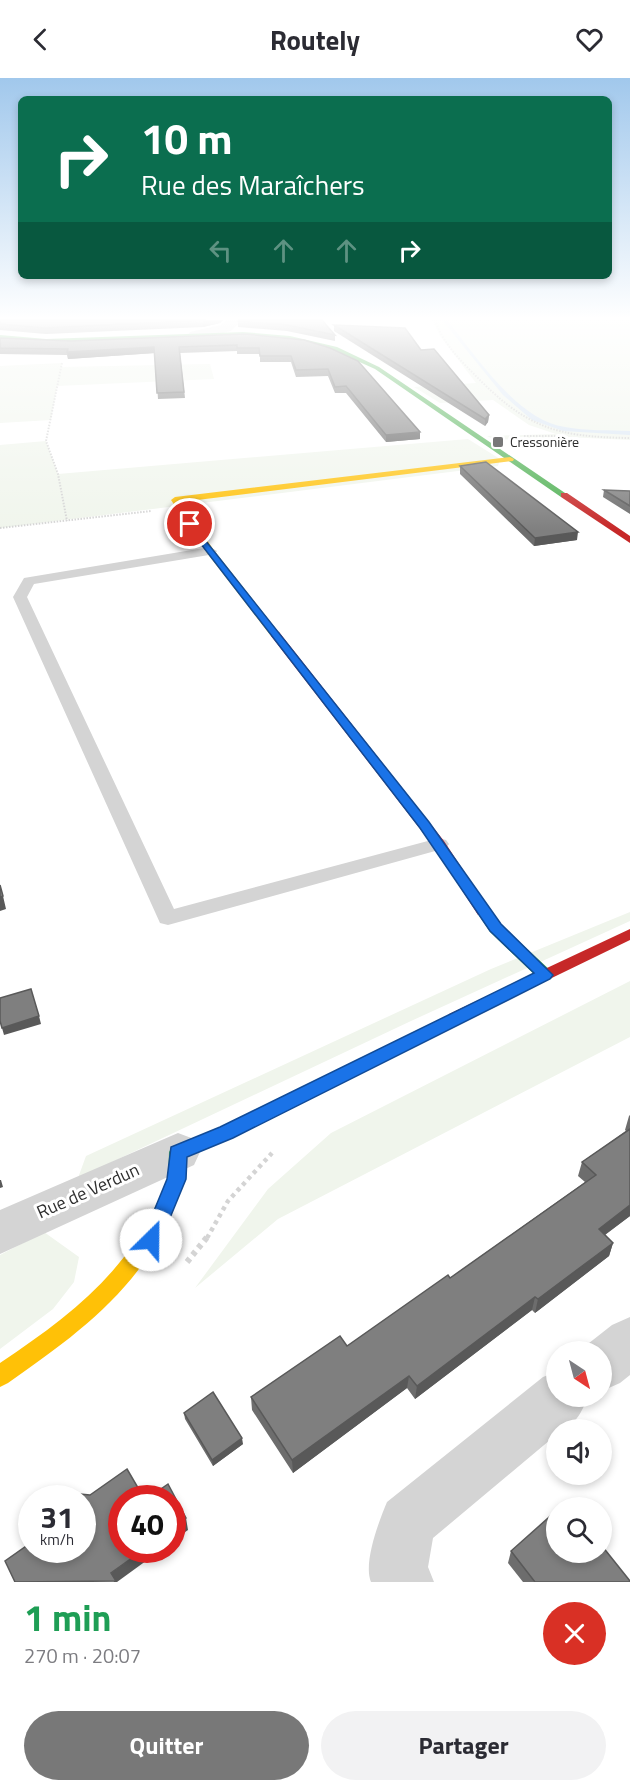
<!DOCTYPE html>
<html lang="fr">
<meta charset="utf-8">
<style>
body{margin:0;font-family:"Titillium Web",sans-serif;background:#f2f2f3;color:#2b2b33;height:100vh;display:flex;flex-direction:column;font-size:22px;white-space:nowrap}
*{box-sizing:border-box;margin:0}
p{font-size:20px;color:#7c7c81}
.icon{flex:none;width:33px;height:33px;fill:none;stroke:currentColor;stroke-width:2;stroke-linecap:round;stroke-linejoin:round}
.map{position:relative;height:1504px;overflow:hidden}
.details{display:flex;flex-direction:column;background:#fff;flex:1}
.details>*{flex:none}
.guide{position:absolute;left:18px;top:18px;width:594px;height:183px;border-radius:9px;box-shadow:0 3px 9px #0003;background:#0b6e4f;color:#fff;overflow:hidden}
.needle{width:39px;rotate:144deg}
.controls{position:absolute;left:546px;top:1263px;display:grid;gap:12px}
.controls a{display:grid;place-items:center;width:66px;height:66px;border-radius:50%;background:#fff;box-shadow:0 3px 9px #0003;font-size:30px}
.speed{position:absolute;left:18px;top:1407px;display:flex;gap:12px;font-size:30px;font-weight:700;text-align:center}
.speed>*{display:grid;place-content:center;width:78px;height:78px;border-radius:50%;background:#fff;box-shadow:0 3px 9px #0003;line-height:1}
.speed small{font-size:15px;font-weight:400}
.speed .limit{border:9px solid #d22;background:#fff;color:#111}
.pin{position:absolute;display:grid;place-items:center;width:51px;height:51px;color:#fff;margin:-26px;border:3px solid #fff;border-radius:50%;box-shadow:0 2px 6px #0007}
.me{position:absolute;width:66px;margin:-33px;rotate:23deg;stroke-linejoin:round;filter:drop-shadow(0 0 4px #0008)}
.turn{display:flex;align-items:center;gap:21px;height:126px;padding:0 24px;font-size:27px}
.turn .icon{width:78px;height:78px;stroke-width:2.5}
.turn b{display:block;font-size:42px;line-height:51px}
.lanes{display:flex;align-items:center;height:57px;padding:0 24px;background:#0003;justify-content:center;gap:30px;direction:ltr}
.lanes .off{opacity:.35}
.round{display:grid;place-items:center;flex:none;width:63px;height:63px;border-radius:32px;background:#f2f2f3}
.head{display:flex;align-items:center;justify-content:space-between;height:102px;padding:0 24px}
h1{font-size:36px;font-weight:700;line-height:45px;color:#1e9e55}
.cta{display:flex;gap:12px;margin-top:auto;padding:12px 24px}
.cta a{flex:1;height:69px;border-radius:36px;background:#787878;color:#fff;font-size:24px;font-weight:700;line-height:69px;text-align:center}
.cta a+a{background:#f2f2f3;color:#2b2b33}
header{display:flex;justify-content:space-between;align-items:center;height:78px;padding:0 24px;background:#fff;font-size:27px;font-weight:700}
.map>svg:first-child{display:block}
.green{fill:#f0f5ec}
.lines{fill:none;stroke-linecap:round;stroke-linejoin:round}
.stream{fill:#d8e5f3;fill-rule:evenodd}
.path-far2{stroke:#d4d4d4;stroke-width:2;stroke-dasharray:1.5 1.5;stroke-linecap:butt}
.path-far1{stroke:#d4d4d4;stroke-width:4.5;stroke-dasharray:4 4;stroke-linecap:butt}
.path{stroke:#d4d4d4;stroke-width:6;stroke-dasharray:4.5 4.5;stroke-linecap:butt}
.lane{fill:#d4d4d4;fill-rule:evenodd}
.street{fill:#d4d4d4;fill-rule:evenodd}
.fast{fill:#4caf50;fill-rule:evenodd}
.slow{fill:#ffc107;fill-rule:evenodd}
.jam{fill:#c62828;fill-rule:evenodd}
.wall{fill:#6d6d6d}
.shaded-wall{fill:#595959}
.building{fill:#7f7f7f;stroke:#595959;stroke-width:1.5}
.route{fill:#1a73e8;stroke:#114b97;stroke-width:1.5}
.poi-dot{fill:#787878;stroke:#fff;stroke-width:2}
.labels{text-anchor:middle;stroke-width:6;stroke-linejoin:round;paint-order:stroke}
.far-poi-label{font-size:14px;fill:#2f2f2f;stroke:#fff;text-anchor:start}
.near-street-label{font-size:18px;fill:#2f2f2f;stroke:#fff}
</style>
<header><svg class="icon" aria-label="back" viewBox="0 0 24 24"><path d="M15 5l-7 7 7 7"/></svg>Routely<svg class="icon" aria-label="heart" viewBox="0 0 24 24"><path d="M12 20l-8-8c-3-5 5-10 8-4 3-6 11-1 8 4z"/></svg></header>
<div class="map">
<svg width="630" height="1504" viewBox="0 0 630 1504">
<rect width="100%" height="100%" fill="#fff"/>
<path class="green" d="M 432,242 L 630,242 L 630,362 L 566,359 L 495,362 L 487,358 L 556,356 L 529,347 L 493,322 L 440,325 L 414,309 L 476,305 L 440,258 Z
M 62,285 L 62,289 L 210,286 L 214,301 L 57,308 L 51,342 L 0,345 L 0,288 Z
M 468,361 L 500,381 L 498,388 L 0,450 L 0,367 L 46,363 L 58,396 Z
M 630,834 L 630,843 L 411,943 L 78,1100 L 86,1078 L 491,891 Z
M 630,903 L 630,959 L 278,1141 L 195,1210 L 268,1111 L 331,1055 Z
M 44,1154 L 79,1179 L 74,1204 L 53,1231 L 0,1271 L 0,1177 Z"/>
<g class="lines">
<path class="stream" d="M 442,242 L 447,242 C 476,278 517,342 565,349 C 586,353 609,352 630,353 L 630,357 L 563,353 L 532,342 L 503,317 Z"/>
<path class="path-far2" d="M 435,242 C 442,263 457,279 472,294 C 525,349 554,359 630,360
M 62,285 L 46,363 L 58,396 L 67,443
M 524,358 L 564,358
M 0,450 L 151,433"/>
<path class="path-far1" d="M 207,1160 L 228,1123 L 272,1075"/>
<path class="path" d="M 187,1184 L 208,1158"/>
<path class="lane" d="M 210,469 L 217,473 L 215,476 L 34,506 L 27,519 L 174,831 L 439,760 L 446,762 L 449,766 L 446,770 L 168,847 L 160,845 L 13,519 L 24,500 Z"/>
<path class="street" d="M 226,242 L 242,242 L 231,253 L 196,262 L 188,257 L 190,254 L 221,247 Z
M 178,1055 L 194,1061 L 200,1074 L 194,1087 L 0,1176 L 0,1132 Z
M 630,1239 L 630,1297 L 620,1305 L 602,1313 L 602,1274 L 582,1274 L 584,1269 L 612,1247 Z
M 556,1294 L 556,1318 L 588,1318 C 583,1332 574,1352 556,1352 L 556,1357 L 433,1460 L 428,1489 L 434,1504 L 371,1504 C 363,1485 379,1443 387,1424 L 543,1299 Z"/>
<path class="fast" d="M 243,254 L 290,258 L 337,269 L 379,289 L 568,417 L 561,419 L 375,291 L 333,272 L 290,262 L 243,258 L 46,265 L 0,261 L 0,257 L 46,261 Z
M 483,828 L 488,829 L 500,846 L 551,893 L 553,897 L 551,901 L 539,901 L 490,854 L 476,833 L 478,829 Z
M 455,934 L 461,936 L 463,940 L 461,944 L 232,1060 L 187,1078 L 186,1101 L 168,1144 L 161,1146 L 154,1144 L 151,1138 L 168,1101 L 169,1074 L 172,1069 L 220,1050 Z"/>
<path class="slow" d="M 510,379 L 514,381 L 513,383 L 181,424 L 213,471 L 280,556 L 275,559 L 271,558 L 207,475 L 171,422 L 175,419 Z
M 161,1130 L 168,1132 L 171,1138 C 135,1215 75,1258 8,1305 L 0,1309 L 0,1285 C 64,1242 118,1202 154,1132 Z"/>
<path class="jam" d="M 561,415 L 567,415 L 630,458 L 630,465 L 561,419 Z
M 275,553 L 279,554 L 444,763 L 490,833 L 488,837 L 478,837 L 434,769 L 271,558 L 271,554 Z
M 630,851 L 630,862 L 461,944 L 455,946 L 449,944 L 447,940 L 449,936 Z"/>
</g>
<path class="wall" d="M 0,242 L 223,242 L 220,245 L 203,249 L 46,256 L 0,252 L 0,253 Z
M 322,242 L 335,257 L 335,263 L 287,253 L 238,249 L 238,243 Z
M 334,247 L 421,272 L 489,337 L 488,344 L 485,348 L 334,253 Z
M 0,260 L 71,263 L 304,262 L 420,361 L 386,364 L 346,315 L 335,315 L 328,298 L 296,299 L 291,284 L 260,284 L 260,276 L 237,276 L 237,273 L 180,275 L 185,320 L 158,321 L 155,275 L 68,281 L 67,277 L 0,276 Z
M 460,388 L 577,462 L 534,468 L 460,396 Z
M 604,412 L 630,413 L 630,436 L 603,419 Z
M 630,1037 L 630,1138 L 605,1157 L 613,1165 L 609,1178 L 535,1235 L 532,1232 L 415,1321 L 407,1310 L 293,1395 L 252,1332 L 251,1319 L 347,1268 L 450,1200 L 585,1104 L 578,1098 L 582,1084 L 626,1053 L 625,1052 L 629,1038 Z
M 184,1335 L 243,1366 L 213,1388 L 185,1341 Z
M 511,1473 L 630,1504 L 523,1504 L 508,1485 Z"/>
<path class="shaded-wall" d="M 206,242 L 223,242 L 220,245 L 203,249 L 203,243 Z
M 154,269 L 155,275 L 68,281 L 67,274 Z
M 489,337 L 488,344 L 485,348 L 485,341 Z
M 420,354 L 420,361 L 386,364 L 386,357 Z
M 578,454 L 577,462 L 534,468 L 535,460 Z
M 3,818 L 6,831 L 0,833 L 0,819 Z
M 39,938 L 41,946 L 4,957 L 2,950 Z
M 0,1102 L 1,1102 L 3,1109 L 0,1110 Z
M 630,1127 L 630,1138 L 595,1164 L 599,1151 Z
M 613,1165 L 609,1178 L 535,1235 L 538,1221 Z
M 535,1219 L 532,1232 L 415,1321 L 417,1308 Z
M 409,1298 L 407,1310 L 293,1395 L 292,1382 Z
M 242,1360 L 243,1366 L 213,1388 L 212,1382 Z
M 186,1440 L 188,1452 L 172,1463 L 172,1450 Z
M 143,1472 L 161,1472 L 117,1504 L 114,1504 L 111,1495 Z"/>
<path class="building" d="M 0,242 L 206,242 L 45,250 L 0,246 Z
M 239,242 L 322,242 L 335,257 L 287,247 L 238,243 Z
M 334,247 L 405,250 L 421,272 L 434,271 L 489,337 L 485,341 Z
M 245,256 L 304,262 L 330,270 L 358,283 L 420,354 L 386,357 L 346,308 L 335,309 L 328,291 L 296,292 L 291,278 L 260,278 L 259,270 L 237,270 L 237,267 L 179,269 L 184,314 L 157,315 L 154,269 L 67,274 L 68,271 L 0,270 L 0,260 L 71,263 Z
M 486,384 L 578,454 L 535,460 L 460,388 Z
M 604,412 L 630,413 L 630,428 Z
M 0,807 L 3,818 L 0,819 Z
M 31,911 L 39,938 L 2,950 L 0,943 L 0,920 Z
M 630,1051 L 630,1127 L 599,1151 L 613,1165 L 538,1221 L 535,1219 L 417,1308 L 409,1298 L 292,1382 L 251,1319 L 340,1258 L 347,1268 L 448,1197 L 450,1200 L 596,1097 L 582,1084 Z
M 213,1314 L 242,1360 L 212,1382 L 184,1335 Z
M 127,1391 L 144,1420 L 122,1420 L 122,1472 L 143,1472 L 111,1495 L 116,1503 L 15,1504 L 5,1483 L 32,1464 L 32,1472 L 82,1472 L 82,1420 L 73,1420 L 80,1416 L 90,1417 Z
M 168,1406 L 186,1440 L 172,1450 L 172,1420 L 148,1420 Z
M 566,1425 L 569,1430 L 560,1430 Z
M 556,1433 L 556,1474 L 602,1474 L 602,1468 L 630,1503 L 630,1504 L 535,1504 L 511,1473 Z"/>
<linearGradient id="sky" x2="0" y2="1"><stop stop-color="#a1c8ec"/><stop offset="0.53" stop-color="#fff"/><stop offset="1" stop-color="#fff" stop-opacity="0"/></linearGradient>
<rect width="630" height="453" fill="url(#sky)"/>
<path class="route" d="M 190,443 L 429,744 L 501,846 L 553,897 L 550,901 L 233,1060 L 187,1079 L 186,1101 L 158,1169 L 151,1171 L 144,1169 L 142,1162 L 167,1101 L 171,1069 L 220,1049 L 534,895 L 490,853 L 420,750 L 187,448 L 187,444 Z"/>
<rect class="poi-dot" x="492" y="358" width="12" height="12" rx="3"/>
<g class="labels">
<g class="far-poi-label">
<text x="510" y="369">Cressonière</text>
</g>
<g class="near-street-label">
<text transform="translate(88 1113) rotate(-24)" y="6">Rue de Verdun</text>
</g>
</g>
</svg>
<div class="controls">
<a><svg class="needle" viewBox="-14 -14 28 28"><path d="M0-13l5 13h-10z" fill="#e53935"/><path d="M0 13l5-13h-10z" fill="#7c7c81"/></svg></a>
<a><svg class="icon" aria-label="sound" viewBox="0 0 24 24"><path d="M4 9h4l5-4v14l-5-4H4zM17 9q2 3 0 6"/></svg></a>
<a><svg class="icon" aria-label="search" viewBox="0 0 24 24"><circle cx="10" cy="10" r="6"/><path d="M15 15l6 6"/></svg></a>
</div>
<div class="speed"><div>31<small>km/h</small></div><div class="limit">40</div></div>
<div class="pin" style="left:190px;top:446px;background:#d93025"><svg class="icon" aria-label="arrive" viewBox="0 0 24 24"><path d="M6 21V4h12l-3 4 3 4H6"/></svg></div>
<svg class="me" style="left:151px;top:1162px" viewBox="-20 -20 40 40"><circle r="19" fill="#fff"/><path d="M0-13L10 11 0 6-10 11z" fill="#1a73e8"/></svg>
<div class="guide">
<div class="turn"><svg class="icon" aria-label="right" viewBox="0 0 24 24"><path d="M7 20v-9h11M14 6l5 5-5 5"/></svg><div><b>10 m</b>Rue des Maraîchers</div></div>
<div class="lanes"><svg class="icon off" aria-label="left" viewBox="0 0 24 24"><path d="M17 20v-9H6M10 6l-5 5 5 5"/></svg><svg class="icon off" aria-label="ahead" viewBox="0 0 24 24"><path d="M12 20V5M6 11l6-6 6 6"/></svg><svg class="icon off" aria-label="ahead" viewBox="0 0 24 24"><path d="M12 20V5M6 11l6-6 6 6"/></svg><svg class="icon" aria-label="right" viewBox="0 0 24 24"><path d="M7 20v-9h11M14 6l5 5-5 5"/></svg></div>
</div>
</div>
<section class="details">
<div class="head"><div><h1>1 min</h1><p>270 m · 20:07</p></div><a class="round" style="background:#d93025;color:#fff"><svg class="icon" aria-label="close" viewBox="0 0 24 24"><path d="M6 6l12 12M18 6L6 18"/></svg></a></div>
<div class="cta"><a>Quitter</a><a>Partager</a></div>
</section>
